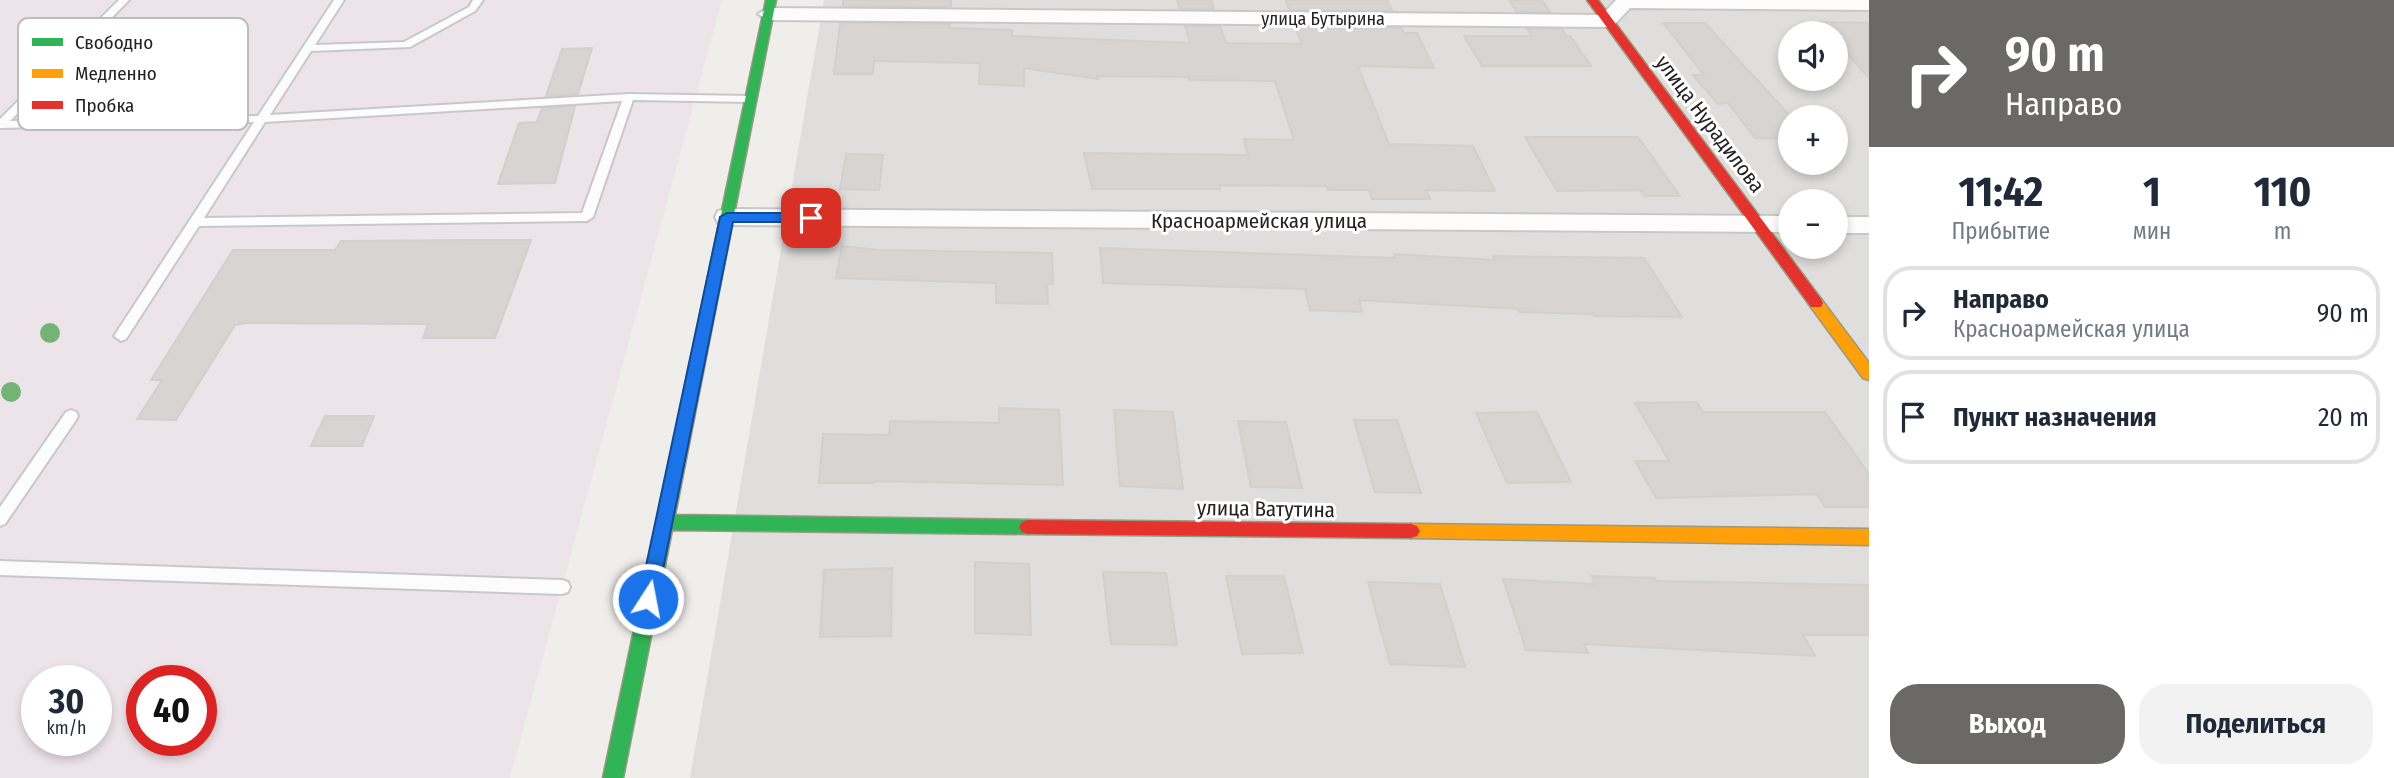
<!DOCTYPE html>
<html lang="ru">
<meta charset="utf-8">
<style>
body{margin:0;font-family:"Fira Sans Condensed",sans-serif;background:#f2f2f3;color:#1f2937;height:100vh;display:flex;flex-direction:column;font-size:26px;white-space:nowrap}
*{box-sizing:border-box;margin:0}
p{font-size:23px;color:#747a83}
.icon{flex:none;width:38px;height:38px;fill:none;stroke:currentColor;stroke-width:2;stroke-linecap:round;stroke-linejoin:round}
.map{position:relative;flex:1;overflow:hidden}
.side{display:flex;flex-direction:column;background:#fff;width:525px}
.side>*{flex:none}
.banner{background:#6a6968;color:#fff;overflow:hidden}
.controls{position:absolute;left:1778px;top:21px;display:grid;gap:14px}
.controls a{display:grid;place-items:center;width:70px;height:70px;border-radius:50%;background:#fff;box-shadow:0 4px 10px #0003;font-size:35px}
.speed{position:absolute;left:21px;top:665px;display:flex;gap:14px;font-size:35px;font-weight:700;text-align:center}
.speed>*{display:grid;place-content:center;width:91px;height:91px;border-radius:50%;background:#fff;box-shadow:0 4px 10px #0003;line-height:1}
.speed small{font-size:18px;font-weight:400}
.speed .limit{border:10px solid #d22;background:#fff;color:#111}
.pin{position:absolute;display:grid;place-items:center;width:60px;height:60px;color:#fff;margin:-30px;border-radius:14px;box-shadow:0 4px 10px #0006}
.me{position:absolute;width:77px;margin:-38px;rotate:11deg;stroke-linejoin:round;filter:drop-shadow(0 0 5px #0008)}
.turn{display:flex;align-items:center;gap:24px;height:147px;padding:0 21px;font-size:32px}
.turn .icon{width:91px;height:91px;stroke-width:2.5}
.turn b{display:block;font-size:49px;line-height:60px}
.eta{display:flex;justify-content:space-evenly;align-items:center;height:119px;text-align:center}
.eta b{font-size:42px;font-weight:700;line-height:49px}
.cta{display:flex;gap:14px;margin-top:auto;padding:14px 21px}
.cta a{flex:1;height:80px;border-radius:28px;background:#6a6968;color:#fff;font-size:28px;font-weight:700;line-height:80px;text-align:center}
.cta a+a{background:#f2f2f3;color:#1f2937}
ul{padding:0;list-style:none}
li{display:flex;align-items:center;gap:21px;height:94px;margin:0 14px 10px;padding:0 7px;border:4px solid #e0e1e3;border-radius:28px}
li div{flex:1}
li b{display:block;font-size:26px}
li em{font-style:normal}
main{display:flex;flex:1;min-height:0}
.map>svg:first-child{display:block}
.residential{fill:#dfdedc;fill-rule:evenodd}
.industrial{fill:#ede4e9;fill-rule:evenodd}
.building{fill:#d7d4d2;stroke:#d3d0cc;stroke-width:2}
.lines{fill:none;stroke-linecap:round;stroke-linejoin:round}
.lane-casing{stroke:#c9c8c7;stroke-width:4}
.street-casing{stroke:#c9c8c7;stroke-width:4}
.fast-casing{stroke:#999a82;stroke-width:3}
.slow-casing{stroke:#999a82;stroke-width:3}
.jam-casing{stroke:#999a82;stroke-width:3}
.lane{fill:#fdfcfc;fill-rule:evenodd}
.street{fill:#fdfcfc;fill-rule:evenodd}
.fast{fill:#30b455;fill-rule:evenodd}
.slow{fill:#ff9f0a;fill-rule:evenodd}
.jam{fill:#e5322d;fill-rule:evenodd}
.tree{fill:#73b476}
.route{fill:#1a73e8;stroke:#114b97;stroke-width:2}
.labels{text-anchor:middle;stroke-width:6;stroke-linejoin:round;paint-order:stroke}
.far-street-label{font-size:18px;fill:#222;stroke:#fff}
.street-label{font-size:21px;fill:#222;stroke:#fff}
.key{fill:#fff;stroke:#bdbdbd;stroke-width:2}
.key-label{font-size:19px;fill:#222}
</style>
<main>
<div class="map">
<svg width="1869" height="778" viewBox="0 0 1869 778">
<rect width="100%" height="100%" fill="#f0eeeb"/>
<path class="residential" d="M 824,0 L 1869,0 L 1869,778 L 690,778 ZM 1790,33 L 1836,33 L 1836,79 L 1790,79 ZM 1790,117 L 1836,117 L 1836,163 L 1790,163 ZM 1790,201 L 1836,201 L 1836,247 L 1790,247 Z"/>
<path class="industrial" d="M 0,0 L 722,0 L 510,778 L 0,778 ZM 37,681 L 96,681 L 96,740 L 37,740 ZM 142,681 L 201,681 L 201,740 L 142,740 Z"/>
<path class="building" d="M 843,0 L 951,0 L 951,7 L 843,6 Z
M 1177,0 L 1211,0 L 1214,9 L 1180,9 Z
M 1286,0 L 1387,0 L 1392,11 L 1289,10 Z
M 1509,0 L 1542,0 L 1550,12 L 1517,12 Z
M 1818,22 L 1869,23 L 1869,78 L 1836,41 L 1836,33 L 1828,33 Z
M 840,23 L 950,24 L 949,28 L 1012,30 L 1012,36 L 1190,43 L 1185,26 L 1220,26 L 1226,43 L 1302,44 L 1295,27 L 1401,28 L 1404,33 L 1417,33 L 1434,68 L 1358,66 L 1389,144 L 1473,146 L 1495,191 L 1426,190 L 1430,199 L 1372,199 L 1369,190 L 1328,190 L 1327,186 L 1220,185 L 1220,189 L 1092,189 L 1084,153 L 1248,155 L 1244,139 L 1294,140 L 1275,81 L 1189,80 L 1188,77 L 1097,76 L 1098,79 L 1024,68 L 1024,86 L 979,84 L 980,63 L 874,61 L 873,74 L 834,74 Z
M 1663,23 L 1705,23 L 1791,117 L 1790,139 L 1755,138 L 1728,103 L 1718,104 L 1693,75 L 1704,75 Z
M 1527,29 L 1562,29 L 1566,36 L 1570,36 L 1591,66 L 1482,66 L 1464,36 L 1532,36 Z
M 592,48 L 578,94 L 546,96 L 562,49 Z
M 575,106 L 555,183 L 498,184 L 519,123 L 537,122 L 542,108 Z
M 1525,137 L 1638,137 L 1680,196 L 1644,196 L 1640,190 L 1557,191 Z
M 846,154 L 883,155 L 879,190 L 840,189 Z
M 465,240 L 531,240 L 495,338 L 423,338 L 428,324 L 245,323 L 235,325 L 176,420 L 137,419 L 162,380 L 151,380 L 233,250 L 335,250 L 341,241 Z
M 842,246 L 878,250 L 1052,253 L 1053,284 L 1047,284 L 1048,304 L 996,303 L 996,283 L 836,278 Z
M 1100,248 L 1395,258 L 1394,254 L 1495,260 L 1493,256 L 1644,258 L 1682,317 L 1594,316 L 1593,314 L 1519,312 L 1518,309 L 1359,300 L 1362,312 L 1310,310 L 1305,289 L 1103,283 Z
M 1697,402 L 1703,412 L 1825,412 L 1869,474 L 1869,507 L 1825,507 L 1817,494 L 1656,498 L 1635,461 L 1669,461 L 1635,403 Z
M 999,408 L 1059,410 L 1063,485 L 875,481 L 874,483 L 819,483 L 823,434 L 889,435 L 890,421 L 999,423 Z
M 1114,410 L 1173,412 L 1183,489 L 1120,486 Z
M 1537,412 L 1571,482 L 1507,483 L 1476,413 Z
M 325,416 L 374,416 L 362,446 L 311,446 Z
M 1354,420 L 1397,420 L 1421,493 L 1375,492 Z
M 1238,421 L 1286,422 L 1302,488 L 1251,487 Z
M 975,562 L 1029,564 L 1031,635 L 975,633 Z
M 892,568 L 891,636 L 820,637 L 824,570 Z
M 1103,572 L 1166,573 L 1177,645 L 1111,644 Z
M 1226,576 L 1284,576 L 1303,653 L 1242,654 Z
M 1592,576 L 1655,578 L 1656,581 L 1869,585 L 1869,635 L 1803,635 L 1815,656 L 1584,644 L 1588,653 L 1526,650 L 1503,579 L 1595,584 Z
M 1368,582 L 1440,584 L 1465,667 L 1390,664 Z"/>
<g class="lines">
<defs>
<path id="lane" d="M 119,0 L 129,0 L 10,121 L 258,116 L 334,0 L 344,0 L 315,45 L 404,42 L 469,7 L 473,0 L 483,0 L 475,11 L 410,47 L 311,51 L 270,115 L 629,94 L 751,96 L 756,99 L 751,102 L 633,100 L 593,217 L 587,221 L 199,226 L 126,339 L 121,341 L 114,336 L 116,333 L 254,122 L 0,128 L 0,119 ZM 622,101 L 582,213 L 204,218 L 265,122 Z
M 71,410 L 76,412 L 78,416 L 76,420 L 5,524 L 0,526 L 0,507 L 66,412 Z
M 0,561 L 562,580 L 568,582 L 570,587 L 568,592 L 562,594 L 0,575 Z"/>
<path id="street" d="M 1616,0 L 1869,0 L 1869,10 L 1630,8 L 1614,25 L 1607,27 L 768,20 L 758,14 L 768,8 L 1602,15 Z
M 727,209 L 1790,216 L 1790,232 L 727,225 L 718,223 L 715,217 L 718,211 Z
M 1836,217 L 1869,217 L 1869,233 L 1836,233 Z"/>
<path id="fast" d="M 766,0 L 776,0 L 675,515 L 1028,520 L 1034,522 L 1037,527 L 1034,532 L 1028,534 L 672,530 L 623,778 L 603,778 Z"/>
<path id="slow" d="M 1816,298 L 1821,299 L 1869,363 L 1869,380 L 1863,378 L 1811,307 L 1809,303 L 1811,299 Z
M 1411,524 L 1869,529 L 1869,545 L 1411,538 L 1405,536 L 1402,531 L 1405,526 Z"/>
<path id="jam" d="M 1587,0 L 1598,0 L 1821,299 L 1823,303 L 1821,307 L 1811,307 Z
M 1028,520 L 1411,524 L 1417,526 L 1420,531 L 1417,536 L 1411,538 L 1028,534 L 1022,532 L 1019,527 L 1022,522 Z"/>
</defs>
<use href="#lane" class="lane-casing"/>
<use href="#street" class="street-casing"/>
<use href="#fast" class="fast-casing"/>
<use href="#slow" class="slow-casing"/>
<use href="#jam" class="jam-casing"/>
<use href="#lane" class="lane"/>
<use href="#street" class="street"/>
<use href="#fast" class="fast"/>
<use href="#slow" class="slow"/>
<use href="#jam" class="jam"/>
</g>
<g class="tree">
<circle cx="50" cy="333" r="10"/>
<circle cx="11" cy="392" r="10"/>
</g>
<path class="route" d="M 727,213 L 811,213 L 817,218 L 811,222 L 733,222 L 657,599 L 655,605 L 648,607 L 641,605 L 639,599 L 720,217 Z"/>
<g class="labels">
<g class="far-street-label">
<text x="1323" y="25">улица Бутырина</text>
</g>
<g class="street-label">
<text transform="translate(1710 124) rotate(53)" y="7">улица Нурадилова</text>
<text x="1259" y="228">Красноармейская улица</text>
<text transform="translate(1266 509) rotate(1)" y="7">улица Ватутина</text>
</g>
</g>
<rect x="18" y="18" width="230" height="112" rx="10" class="key"/>
<rect x="32" y="38" width="31" height="8" fill="#30b455"/>
<rect x="32" y="69" width="31" height="9" fill="#ff9f0a"/>
<rect x="32" y="101" width="31" height="8" fill="#e5322d"/>
<g class="key-label">
<text x="75" y="49">Свободно</text>
<text x="75" y="80">Медленно</text>
<text x="75" y="112">Пробка</text>
</g>
</svg>
<div class="controls">
<a><svg class="icon" aria-label="sound" viewBox="0 0 24 24"><path d="M4 9h4l5-4v14l-5-4H4zM17 9q2 3 0 6"/></svg></a>
<a>+</a>
<a>−</a>
</div>
<div class="speed"><div>30<small>km/h</small></div><div class="limit">40</div></div>
<div class="pin" style="left:811px;top:218px;background:#d93025"><svg class="icon" aria-label="arrive" viewBox="0 0 24 24"><path d="M6 21V4h12l-3 4 3 4H6"/></svg></div>
<svg class="me" style="left:648px;top:599px" viewBox="-20 -20 40 40"><circle r="17" fill="#1a73e8" stroke="#fff" stroke-width="3"/><path d="M0-11L8 9 0 5-8 9z" fill="#fff"/></svg>
</div>
<section class="side">
<div class="banner">
<div class="turn"><svg class="icon" aria-label="right" viewBox="0 0 24 24"><path d="M7 20v-9h11M14 6l5 5-5 5"/></svg><div><b>90 m</b>Направо</div></div>
</div>
<div class="eta">
<div><b>11:42</b><p>Прибытие</p></div>
<div><b>1</b><p>мин</p></div>
<div><b>110</b><p>m</p></div>
</div>
<ul>
<li><svg class="icon" aria-label="right" viewBox="0 0 24 24"><path d="M7 20v-9h11M14 6l5 5-5 5"/></svg><div><b>Направо</b><p>Красноармейская улица</p></div><em>90 m</em></li>
<li><svg class="icon" aria-label="arrive" viewBox="0 0 24 24"><path d="M6 21V4h12l-3 4 3 4H6"/></svg><div><b>Пункт назначения</b></div><em>20 m</em></li>
</ul>
<div class="cta"><a>Выход</a><a>Поделиться</a></div>
</section>
</main>
